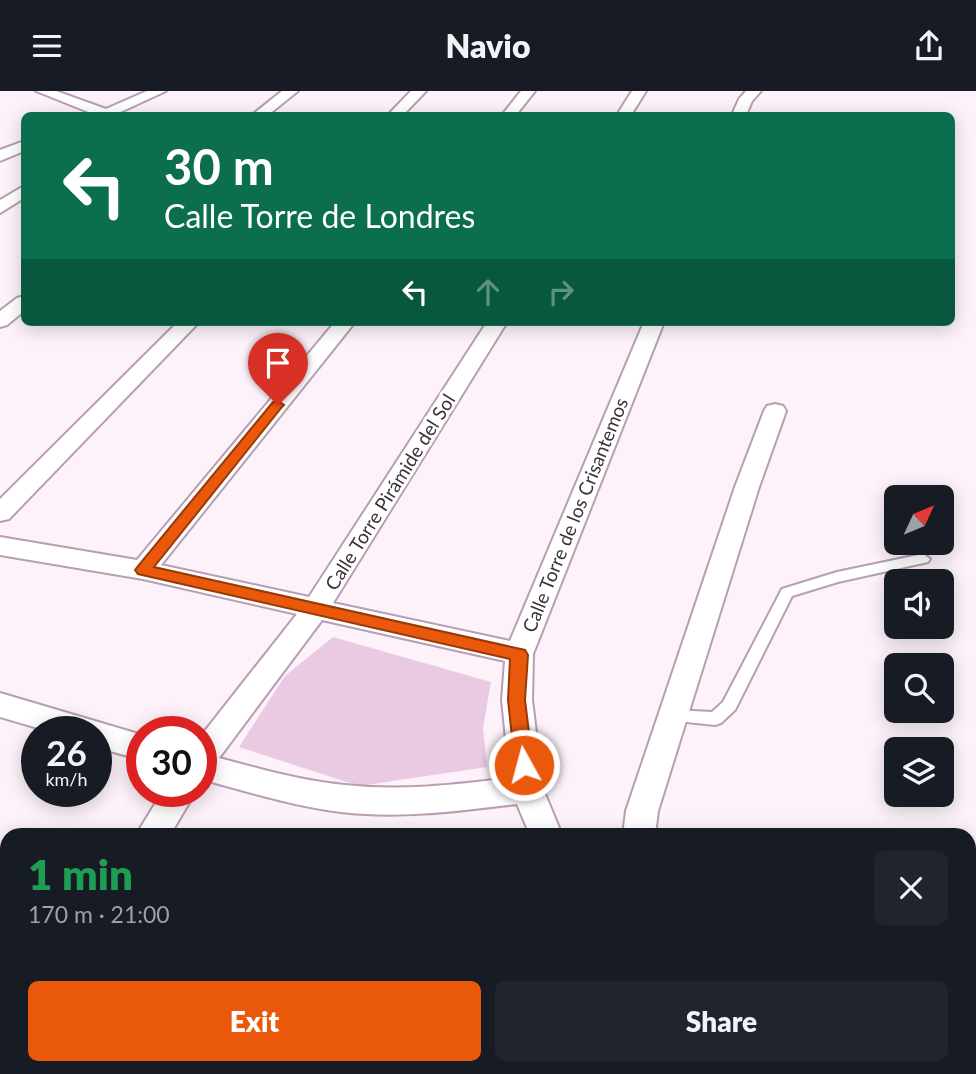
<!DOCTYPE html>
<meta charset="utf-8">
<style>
body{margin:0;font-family:Lato,sans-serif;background:#20242c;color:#f1f3f6;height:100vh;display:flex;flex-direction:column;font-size:26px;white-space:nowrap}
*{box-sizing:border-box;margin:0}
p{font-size:23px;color:#9ea1a6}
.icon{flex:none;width:38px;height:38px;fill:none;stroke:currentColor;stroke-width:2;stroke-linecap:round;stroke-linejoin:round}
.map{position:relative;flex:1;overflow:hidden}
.panel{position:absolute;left:0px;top:737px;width:976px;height:247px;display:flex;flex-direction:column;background:#171b24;border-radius:21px 21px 0 0;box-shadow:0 4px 18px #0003}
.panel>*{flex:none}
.hud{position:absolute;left:21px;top:21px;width:934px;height:214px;border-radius:10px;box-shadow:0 4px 18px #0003;background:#0b6e4f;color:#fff;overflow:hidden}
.needle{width:46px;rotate:46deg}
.fabs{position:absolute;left:884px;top:394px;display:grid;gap:14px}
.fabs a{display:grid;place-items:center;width:70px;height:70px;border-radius:10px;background:#171b24;box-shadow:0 4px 18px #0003;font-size:35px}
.speed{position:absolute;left:21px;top:625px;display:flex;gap:14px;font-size:35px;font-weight:700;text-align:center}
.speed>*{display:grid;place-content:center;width:91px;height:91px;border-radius:50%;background:#171b24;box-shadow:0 4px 18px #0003;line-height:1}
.speed small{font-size:18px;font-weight:400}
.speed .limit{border:10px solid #d22;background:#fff;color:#111}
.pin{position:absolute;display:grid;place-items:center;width:60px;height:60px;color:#fff;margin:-72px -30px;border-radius:50% 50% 50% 0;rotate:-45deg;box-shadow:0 0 7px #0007}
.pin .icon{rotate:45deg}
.me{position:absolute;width:77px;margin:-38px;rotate:353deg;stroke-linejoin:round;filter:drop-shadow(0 0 5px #0008)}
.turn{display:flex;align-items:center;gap:24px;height:147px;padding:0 28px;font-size:32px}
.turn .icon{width:91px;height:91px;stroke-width:2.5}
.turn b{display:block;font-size:49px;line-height:60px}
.lanes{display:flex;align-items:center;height:66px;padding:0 28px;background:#0003;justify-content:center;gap:35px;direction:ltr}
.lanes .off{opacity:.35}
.round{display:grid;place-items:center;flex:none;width:74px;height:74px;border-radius:10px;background:#20242c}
.summary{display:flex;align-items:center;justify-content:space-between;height:119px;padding:0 28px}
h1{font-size:42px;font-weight:800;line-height:52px;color:#1e9e55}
.primary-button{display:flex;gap:14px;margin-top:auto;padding:14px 28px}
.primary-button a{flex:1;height:80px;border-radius:10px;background:#ea580c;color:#fff;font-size:28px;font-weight:800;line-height:80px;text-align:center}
.primary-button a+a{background:#20242c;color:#f1f3f6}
header{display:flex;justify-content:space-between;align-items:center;height:91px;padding:0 28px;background:#171b24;font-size:32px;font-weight:800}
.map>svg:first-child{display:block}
.green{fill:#eac9e3}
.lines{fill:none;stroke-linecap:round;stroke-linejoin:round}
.lane-casing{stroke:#b89eb2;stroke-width:4}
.street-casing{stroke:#b89eb2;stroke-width:4}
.lane{fill:#fff;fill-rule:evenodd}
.street{fill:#fff;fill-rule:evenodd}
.route{fill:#ea580c;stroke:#983908;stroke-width:2}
.labels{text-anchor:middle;stroke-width:6;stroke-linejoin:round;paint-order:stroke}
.street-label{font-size:19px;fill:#3d323a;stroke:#fff}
</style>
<header><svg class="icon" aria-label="menu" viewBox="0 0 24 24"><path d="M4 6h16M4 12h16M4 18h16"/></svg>Navio<svg class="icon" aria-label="share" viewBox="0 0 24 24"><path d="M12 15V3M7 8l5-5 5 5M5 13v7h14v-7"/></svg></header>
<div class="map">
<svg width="976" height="983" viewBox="0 0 976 983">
<rect width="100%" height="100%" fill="#fdf2fa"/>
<path class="green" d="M 333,546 L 491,591 L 483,637 L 487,676 L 359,695 L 239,656 L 285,585 Z"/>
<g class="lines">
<defs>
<path id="lane" d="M 923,463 L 930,468 L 928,471 L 838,491 L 792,505 L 735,619 L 721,632 L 715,634 L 667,629 L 665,625 L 667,621 L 673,619 L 712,621 L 723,611 L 782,498 L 837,481 Z"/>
<path id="street" d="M 36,0 L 56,0 L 106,18 L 147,0 L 166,0 L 114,24 L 96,24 Z
M 282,0 L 298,0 L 268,24 L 252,24 Z
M 411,0 L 426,0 L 403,24 L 388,24 Z
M 521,0 L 535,0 L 516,24 L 502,24 Z
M 632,0 L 646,0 L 631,24 L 617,24 Z
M 746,0 L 761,0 L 752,10 L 746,24 L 732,24 L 739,8 Z
M 24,50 L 24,60 L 0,70 L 0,59 Z
M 24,95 L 24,107 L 0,122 L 0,109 Z
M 24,205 L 24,220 L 7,234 L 0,236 L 0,220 L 17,207 Z
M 178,231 L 199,231 L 9,428 L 0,430 L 0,408 Z
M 335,231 L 355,231 L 161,474 L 309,506 L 487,231 L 507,231 L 333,512 L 510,550 L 644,231 L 664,231 L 533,563 L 532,609 L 543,698 L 562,744 L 530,744 L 517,713 C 459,720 400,728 341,721 C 294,715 248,701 201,688 L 201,645 L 297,523 L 143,488 L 0,464 L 0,446 L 137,469 ZM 322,529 L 505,570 L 502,609 L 510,687 C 455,694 400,700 345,694 C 302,690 261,678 219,667 Z
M 775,313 L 783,315 L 786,320 L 759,396 L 658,720 L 655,744 L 623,744 L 626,720 L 735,396 L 764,320 L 767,315 Z
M 0,602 L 142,644 L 142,669 L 96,656 L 96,640 L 48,640 L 0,626 Z
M 163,700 L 196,700 L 170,744 L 136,744 Z
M 0,865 L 7,866 L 7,902 L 0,899 Z
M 7,949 L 7,976 L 23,976 L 20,983 L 0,983 L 0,952 Z
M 407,976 L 445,976 L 445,983 L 407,983 Z
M 626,976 L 665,976 L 667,983 L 629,983 Z"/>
</defs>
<use href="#lane" class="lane-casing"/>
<use href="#street" class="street-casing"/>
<use href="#lane" class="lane"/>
<use href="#street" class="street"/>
</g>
<path class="route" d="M 278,310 L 284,314 L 282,316 L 154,476 L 525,559 L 528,564 L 525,609 L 533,674 L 531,679 L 524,681 L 517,679 L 515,674 L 508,609 L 510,568 L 138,483 L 135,479 L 138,475 L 273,311 Z"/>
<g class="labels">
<g class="street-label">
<text transform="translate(390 401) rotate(-58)" y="7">Calle Torre Pirámide del Sol</text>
<text transform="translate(575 424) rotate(-68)" y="7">Calle Torre de los Crisantemos</text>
</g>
</g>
</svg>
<div class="fabs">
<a><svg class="needle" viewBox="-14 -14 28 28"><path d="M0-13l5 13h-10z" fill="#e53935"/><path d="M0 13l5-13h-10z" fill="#9ea1a6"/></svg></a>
<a><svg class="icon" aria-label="sound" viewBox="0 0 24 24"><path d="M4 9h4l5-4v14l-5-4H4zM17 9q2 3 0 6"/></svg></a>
<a><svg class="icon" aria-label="search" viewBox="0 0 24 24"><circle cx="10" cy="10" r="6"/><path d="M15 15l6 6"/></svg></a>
<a><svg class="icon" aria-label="layers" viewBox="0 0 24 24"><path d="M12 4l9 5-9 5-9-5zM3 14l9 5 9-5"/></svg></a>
</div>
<div class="speed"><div>26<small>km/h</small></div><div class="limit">30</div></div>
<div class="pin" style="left:278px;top:314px;background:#d93025"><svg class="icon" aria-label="arrive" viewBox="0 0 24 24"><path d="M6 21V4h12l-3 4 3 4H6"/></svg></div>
<svg class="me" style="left:524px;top:674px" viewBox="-20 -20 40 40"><circle r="17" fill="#ea580c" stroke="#fff" stroke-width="3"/><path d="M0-11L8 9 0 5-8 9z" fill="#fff"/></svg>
<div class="hud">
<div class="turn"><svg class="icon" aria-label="left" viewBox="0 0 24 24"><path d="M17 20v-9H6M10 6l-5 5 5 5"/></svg><div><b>30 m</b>Calle Torre de Londres</div></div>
<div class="lanes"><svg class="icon" aria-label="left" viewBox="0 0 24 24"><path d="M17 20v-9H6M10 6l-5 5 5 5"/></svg><svg class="icon off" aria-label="ahead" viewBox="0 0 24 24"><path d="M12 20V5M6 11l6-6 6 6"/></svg><svg class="icon off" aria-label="right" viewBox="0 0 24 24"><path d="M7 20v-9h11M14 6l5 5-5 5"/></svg></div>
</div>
<section class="panel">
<div class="summary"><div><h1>1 min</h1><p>170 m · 21:00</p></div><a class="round"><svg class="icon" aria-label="close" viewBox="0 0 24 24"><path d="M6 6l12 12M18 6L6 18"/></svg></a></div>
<div class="primary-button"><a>Exit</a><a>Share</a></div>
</section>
</div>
